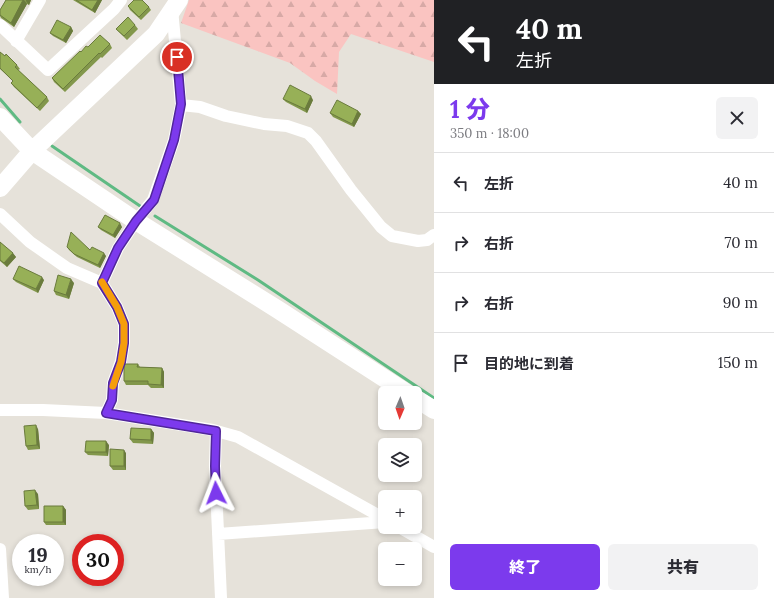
<!DOCTYPE html>
<html lang="ja">
<meta charset="utf-8">
<style>
body{margin:0;font-family:Lora,"Noto Sans JP",serif;background:#f2f2f3;color:#2b2b33;height:100vh;display:flex;flex-direction:column;font-size:15px;white-space:nowrap}
*{box-sizing:border-box;margin:0}
p{font-size:13px;color:#7c7c81}
.icon{flex:none;width:22px;height:22px;fill:none;stroke:currentColor;stroke-width:2;stroke-linecap:round;stroke-linejoin:round}
.map{position:relative;flex:1;overflow:hidden}
.details{display:flex;flex-direction:column;background:#fff;width:340px}
.details>*{flex:none}
.guide{background:#202124;color:#fff;overflow:hidden}
.needle{width:26px;rotate:182deg}
.fabs{position:absolute;left:378px;top:386px;display:grid;gap:8px}
.fabs a{display:grid;place-items:center;width:44px;height:44px;border-radius:6px;background:#fff;box-shadow:0 2px 6px #0003;font-size:20px}
.speed{position:absolute;left:12px;top:534px;display:flex;gap:8px;font-size:20px;font-weight:700;text-align:center}
.speed>*{display:grid;place-content:center;width:52px;height:52px;border-radius:50%;background:#fff;box-shadow:0 2px 6px #0003;line-height:1}
.speed small{font-size:10px;font-weight:400}
.speed .limit{border:6px solid #d22;background:#fff;color:#111}
.pin{position:absolute;display:grid;place-items:center;width:34px;height:34px;color:#fff;margin:-17px;border:2px solid #fff;border-radius:50%;box-shadow:0 1px 4px #0007}
.me{position:absolute;width:44px;margin:-22px;rotate:357deg;stroke-linejoin:round;filter:drop-shadow(0 0 3px #0008)}
.turn{display:flex;align-items:center;gap:14px;height:84px;padding:0 16px;font-size:18px}
.turn .icon{width:52px;height:52px;stroke-width:2.5}
.turn b{display:block;font-size:28px;line-height:34px}
.round{display:grid;place-items:center;flex:none;width:42px;height:42px;border-radius:6px;background:#f2f2f3}
.headline{display:flex;align-items:center;justify-content:space-between;height:68px;padding:0 16px}
h1{font-size:24px;font-weight:800;line-height:30px;color:#7c3aed}
.cta{display:flex;gap:8px;margin-top:auto;padding:8px 16px}
.cta a{flex:1;height:46px;border-radius:6px;background:#7c3aed;color:#fff;font-size:16px;font-weight:800;line-height:46px;text-align:center}
.cta a+a{background:#f2f2f3;color:#2b2b33}
ul{padding:0;list-style:none}
li{display:flex;align-items:center;gap:12px;height:60px;padding:0 16px;border-top:1px solid #e1e1e2}
li div{flex:1}
li b{display:block;font-size:15px}
li em{font-style:normal}
main{display:flex;flex:1;min-height:0}
.map>svg:first-child{display:block}
.forest{fill:url(#forest-firs)}
.lines{fill:none;stroke-linecap:round;stroke-linejoin:round}
.stream{stroke:#5fba83;stroke-width:3}
.street{stroke:#fff;stroke-width:12}
.secondary{stroke:#fff;stroke-width:18}
.wall{fill:#82974b}
.shaded-wall{fill:#6a7b3d}
.building{fill:#97b057;stroke:#6a7b3d}
.route-casing{stroke:#51269a;stroke-width:10}
.route{stroke:#7c3aed;stroke-width:7}
.slow{stroke:#f59e0b;stroke-width:7}
</style>
<main>
<div class="map">
<svg width="434" height="598" viewBox="0 0 434 598">
<defs>
<pattern id="forest-firs" width="22" height="20" patternUnits="userSpaceOnUse"><rect width="22" height="20" fill="#fac4c1"/><path d="M5 1l3.5 6h-7zM16 11l3.5 6h-7z" fill="#d7a9a6"/></pattern>
</defs>
<rect width="100%" height="100%" fill="#e6e2da"/>
<path class="forest" d="M 189,0 L 434,0 L 434,62 L 351,34 L 339,52 L 337,94 L 315,81 L 290,63 L 181,23 Z"/>
<g class="lines">
<path class="stream" d="M 0,99 L 20,122
M 52,146 L 143,208
M 155,216 L 258,280 L 434,398"/>
<path class="street" d="M 0,25 L 48,70 L 114,9 L 121,0
M 16,41 L 40,0
M 181,105 L 200,107 L 226,116 L 264,124 L 287,126 L 308,133 L 316,141 L 351,190 L 381,227 L 392,236 L 418,241 L 427,240 L 434,235
M 0,214 L 30,242 L 67,268 L 102,283 L 117,307 L 124,324 L 124,343 L 121,361 L 113,383 L 112,400 L 106,413 L 213,430 L 238,437 L 385,519
M 102,283 L 118,248 L 136,221 L 153,200 L 174,140 L 181,105 L 172,9
M 0,410 L 43,410 L 106,413
M 216,431 L 215,466 L 221,598
M 399,527 L 434,547
M 218,534 L 385,522
M 0,549 L 3,598"/>
<path class="secondary" d="M 0,117 L 32,151 L 136,221 L 277,309 L 407,393
M 0,188 L 32,151 L 156,34 L 179,0
M 415,398 L 434,410"/>
</g>
<path class="wall" d="M 6,0 L 31,0 L 29,5 L 27,4 L 14,27 L 1,18 L 0,16 L 0,10 Z
M 73,0 L 102,0 L 95,13 Z
M 128,6 L 149,7 L 151,10 L 141,20 L 130,10 Z
M 135,25 L 138,29 L 127,40 L 116,29 Z
M 71,27 L 73,31 L 66,43 L 53,36 L 50,33 Z
M 110,44 L 112,48 L 102,58 L 101,57 L 65,92 L 54,82 L 52,78 L 81,52 L 88,47 Z
M 0,52 L 5,56 L 17,65 L 20,69 L 18,70 L 47,97 L 49,101 L 40,111 L 14,87 L 11,83 L 13,81 L 0,69 Z
M 283,99 L 313,100 L 307,113 L 286,102 Z
M 358,111 L 361,114 L 354,127 L 333,117 L 330,113 Z
M 98,227 L 122,227 L 115,238 L 101,230 Z
M 0,242 L 16,257 L 7,267 L 0,261 Z
M 67,247 L 90,250 L 106,256 L 100,268 L 77,257 L 69,250 Z
M 13,279 L 44,280 L 38,293 L 16,282 Z
M 74,283 L 69,299 L 56,295 L 54,291 Z
M 138,364 L 140,367 L 162,368 L 164,372 L 164,388 L 151,388 L 148,385 L 126,385 L 124,381 Z
M 38,429 L 40,449 L 28,450 L 26,446 Z
M 151,429 L 154,433 L 153,444 L 133,443 L 130,439 Z
M 109,445 L 108,456 L 88,455 L 85,452 Z
M 126,453 L 126,470 L 113,470 L 110,466 Z
M 38,494 L 39,509 L 28,510 L 25,506 Z
M 63,506 L 66,510 L 66,525 L 46,525 L 44,522 Z"/>
<path class="shaded-wall" d="M 23,0 L 24,0 L 27,4 L 14,27 L 11,23 Z
M 26,0 L 31,0 L 29,5 L 26,1 Z
M 98,0 L 102,0 L 95,13 L 92,10 Z
M 71,27 L 73,31 L 66,43 L 63,40 Z
M 311,96 L 313,100 L 307,113 L 305,109 Z
M 358,111 L 361,114 L 354,127 L 352,124 Z
M 120,223 L 122,227 L 115,238 L 113,235 Z
M 13,253 L 16,257 L 7,267 L 4,263 Z
M 104,253 L 106,256 L 100,268 L 98,265 Z
M 42,277 L 44,280 L 38,293 L 36,289 Z
M 71,279 L 74,283 L 69,299 L 66,295 Z
M 162,368 L 164,372 L 164,388 L 161,385 Z
M 36,425 L 38,429 L 40,449 L 37,445 Z
M 151,429 L 154,433 L 153,444 L 151,440 Z
M 106,441 L 109,445 L 108,456 L 106,452 Z
M 124,450 L 126,453 L 126,470 L 124,466 Z
M 35,490 L 38,494 L 39,509 L 37,505 Z
M 63,506 L 66,510 L 66,525 L 63,522 Z"/>
<path class="building" d="M 6,0 L 23,0 L 11,23 L 0,15 L 0,10 Z
M 76,0 L 98,0 L 92,10 Z
M 134,0 L 142,0 L 149,7 L 139,17 L 128,6 Z
M 128,17 L 135,25 L 124,36 L 116,29 Z
M 57,20 L 71,27 L 63,40 L 50,33 Z
M 100,35 L 110,44 L 100,54 L 99,53 L 63,89 L 52,78 L 80,51 L 81,52 L 86,46 L 88,47 Z
M 0,52 L 5,56 L 6,54 L 17,65 L 15,67 L 47,97 L 37,108 L 11,83 L 13,81 L 0,68 Z
M 290,85 L 311,96 L 305,109 L 283,99 Z
M 337,100 L 358,111 L 352,124 L 330,113 Z
M 105,215 L 120,223 L 113,235 L 98,227 Z
M 71,232 L 90,250 L 92,247 L 104,253 L 98,265 L 74,254 L 67,247 Z
M 0,242 L 13,253 L 4,263 L 0,260 Z
M 19,266 L 42,277 L 36,289 L 13,279 Z
M 58,275 L 71,279 L 66,295 L 54,291 Z
M 124,364 L 138,364 L 137,367 L 162,368 L 161,385 L 148,384 L 148,381 L 124,381 Z
M 36,425 L 37,445 L 26,446 L 24,426 Z
M 131,428 L 151,429 L 151,440 L 130,439 Z
M 86,441 L 106,441 L 106,452 L 85,452 Z
M 110,449 L 124,450 L 124,466 L 110,466 Z
M 35,490 L 37,505 L 25,506 L 24,491 Z
M 44,506 L 63,506 L 63,522 L 44,522 Z"/>
<g class="lines">
<defs>
<path id="route" d="M 177,57 L 181,104 L 174,140 L 154,200 L 136,221 L 118,248 L 102,283 L 117,307 L 124,324 L 124,343 L 121,362 L 113,383 L 112,400 L 106,413 L 216,431 L 215,466 L 216,493"/>
</defs>
<use href="#route" class="route-casing"/>
<use href="#route" class="route"/>
<path class="slow" d="M 102,282 L 117,307 L 124,324 L 124,343 L 121,362 L 113,386"/>
</g>
</svg>
<div class="fabs">
<a><svg class="needle" viewBox="-14 -14 28 28"><path d="M0-13l5 13h-10z" fill="#e53935"/><path d="M0 13l5-13h-10z" fill="#7c7c81"/></svg></a>
<a><svg class="icon" aria-label="layers" viewBox="0 0 24 24"><path d="M12 4l9 5-9 5-9-5zM3 14l9 5 9-5"/></svg></a>
<a>+</a>
<a>−</a>
</div>
<div class="speed"><div>19<small>km/h</small></div><div class="limit">30</div></div>
<div class="pin" style="left:177px;top:57px;background:#d93025"><svg class="icon" aria-label="arrive" viewBox="0 0 24 24"><path d="M6 21V4h12l-3 4 3 4H6"/></svg></div>
<svg class="me" style="left:216px;top:493px" viewBox="-20 -20 40 40"><path d="M0-17L14 15 0 8-14 15z" fill="#7c3aed" stroke="#fff" stroke-width="4"/></svg>
</div>
<section class="details">
<div class="guide">
<div class="turn"><svg class="icon" aria-label="left" viewBox="0 0 24 24"><path d="M17 20v-9H6M10 6l-5 5 5 5"/></svg><div><b>40 m</b>左折</div></div>
</div>
<div class="headline"><div><h1>1 分</h1><p>350 m · 18:00</p></div><a class="round"><svg class="icon" aria-label="close" viewBox="0 0 24 24"><path d="M6 6l12 12M18 6L6 18"/></svg></a></div>
<ul>
<li><svg class="icon" aria-label="left" viewBox="0 0 24 24"><path d="M17 20v-9H6M10 6l-5 5 5 5"/></svg><div><b>左折</b></div><em>40 m</em></li>
<li><svg class="icon" aria-label="right" viewBox="0 0 24 24"><path d="M7 20v-9h11M14 6l5 5-5 5"/></svg><div><b>右折</b></div><em>70 m</em></li>
<li><svg class="icon" aria-label="right" viewBox="0 0 24 24"><path d="M7 20v-9h11M14 6l5 5-5 5"/></svg><div><b>右折</b></div><em>90 m</em></li>
<li><svg class="icon" aria-label="arrive" viewBox="0 0 24 24"><path d="M6 21V4h12l-3 4 3 4H6"/></svg><div><b>目的地に到着</b></div><em>150 m</em></li>
</ul>
<div class="cta"><a>終了</a><a>共有</a></div>
</section>
</main>
